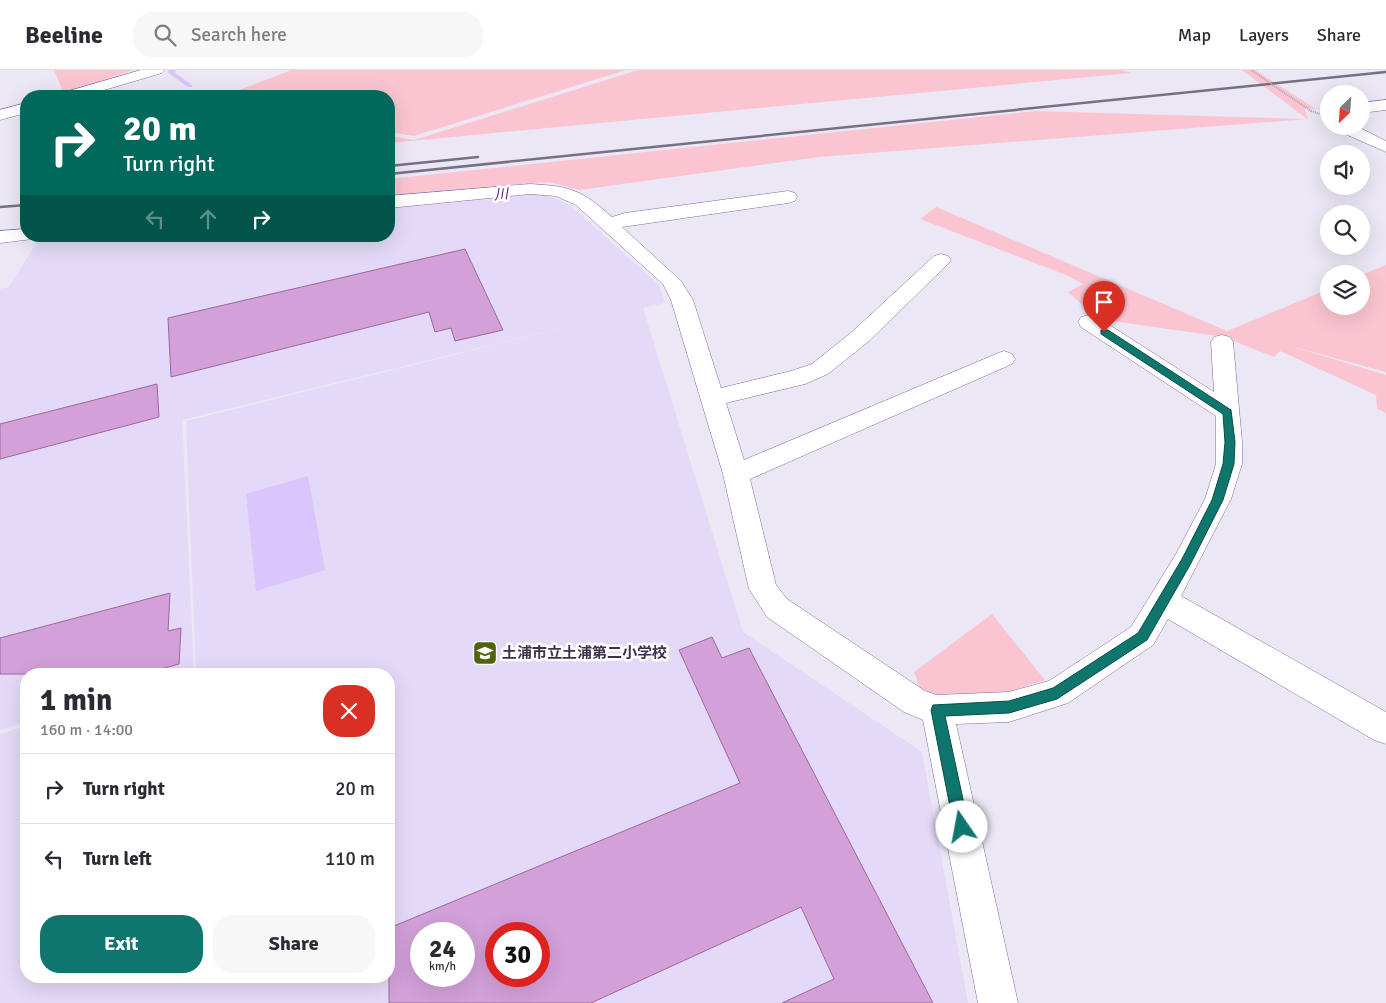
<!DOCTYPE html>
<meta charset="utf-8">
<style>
body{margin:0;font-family:Signika,"Noto Sans JP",sans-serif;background:#f7f7f7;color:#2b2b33;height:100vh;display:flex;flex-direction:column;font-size:19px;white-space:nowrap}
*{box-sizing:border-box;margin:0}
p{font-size:16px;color:#7c7c81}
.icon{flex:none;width:28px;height:28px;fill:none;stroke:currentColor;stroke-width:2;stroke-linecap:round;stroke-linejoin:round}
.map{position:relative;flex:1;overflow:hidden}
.details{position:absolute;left:20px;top:598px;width:375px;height:315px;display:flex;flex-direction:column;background:#fff;border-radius:20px;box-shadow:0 5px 20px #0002}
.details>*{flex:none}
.top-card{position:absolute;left:20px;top:20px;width:375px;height:152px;border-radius:20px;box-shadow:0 5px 20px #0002;background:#00695c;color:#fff;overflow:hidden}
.needle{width:32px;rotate:205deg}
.fabs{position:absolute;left:1320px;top:15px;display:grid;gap:10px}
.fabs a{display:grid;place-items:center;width:50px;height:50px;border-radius:50%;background:#fff;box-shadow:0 5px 20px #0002;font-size:25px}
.speed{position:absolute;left:410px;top:852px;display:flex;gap:10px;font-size:25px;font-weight:700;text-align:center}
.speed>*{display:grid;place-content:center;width:65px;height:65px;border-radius:50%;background:#fff;box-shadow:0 5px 20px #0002;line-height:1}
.speed small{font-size:12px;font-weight:400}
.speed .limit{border:8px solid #d22;background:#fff;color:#111}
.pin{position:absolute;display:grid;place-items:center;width:42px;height:42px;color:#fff;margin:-51px -21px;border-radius:50% 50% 50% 0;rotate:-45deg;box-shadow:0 0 5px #0007}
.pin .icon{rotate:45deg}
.me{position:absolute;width:55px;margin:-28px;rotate:348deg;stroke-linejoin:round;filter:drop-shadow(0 0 4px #0008)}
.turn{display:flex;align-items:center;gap:18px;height:105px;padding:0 20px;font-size:22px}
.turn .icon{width:65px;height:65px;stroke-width:2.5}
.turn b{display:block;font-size:35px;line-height:42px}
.lanes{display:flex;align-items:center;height:48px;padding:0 20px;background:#0003;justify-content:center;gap:25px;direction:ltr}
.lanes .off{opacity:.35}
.round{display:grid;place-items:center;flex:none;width:52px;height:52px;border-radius:20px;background:#f7f7f7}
.headline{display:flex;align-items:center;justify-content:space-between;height:85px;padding:0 20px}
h1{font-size:30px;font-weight:700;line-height:38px}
.primary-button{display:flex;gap:10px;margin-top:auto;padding:10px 20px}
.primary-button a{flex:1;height:58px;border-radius:20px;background:#0f766e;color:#fff;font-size:20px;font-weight:700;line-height:58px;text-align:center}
.primary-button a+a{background:#f7f7f7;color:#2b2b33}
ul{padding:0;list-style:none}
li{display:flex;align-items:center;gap:15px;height:70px;padding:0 20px;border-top:1px solid #e1e1e2}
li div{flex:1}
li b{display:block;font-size:19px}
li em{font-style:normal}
header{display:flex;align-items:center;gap:30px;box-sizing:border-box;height:70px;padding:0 25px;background:#fff;border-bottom:1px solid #e1e1e2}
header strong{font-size:24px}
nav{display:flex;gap:28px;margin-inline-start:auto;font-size:18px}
.search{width:350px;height:45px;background:#f7f7f7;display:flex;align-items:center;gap:12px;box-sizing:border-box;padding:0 18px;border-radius:20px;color:#7c7c81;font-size:19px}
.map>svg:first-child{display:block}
.built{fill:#e4d9f7;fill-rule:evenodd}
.green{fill:#fbc4d1}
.water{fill:#dbc5fd}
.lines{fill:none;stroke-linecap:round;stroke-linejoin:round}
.stream{fill:#dbc5fd;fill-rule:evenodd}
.building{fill:#d3a0d9;stroke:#9a699f;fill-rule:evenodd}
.minor-casing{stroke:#8369a7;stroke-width:1}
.path{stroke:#aca5b7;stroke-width:2;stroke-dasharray:1 1;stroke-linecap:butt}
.minor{fill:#fff;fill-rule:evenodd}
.rail{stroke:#786f85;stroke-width:2.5}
.path-bridge{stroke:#aca5b7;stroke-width:2;stroke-dasharray:1 1;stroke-linecap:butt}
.route{fill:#0f766e;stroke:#0a4d48}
.labels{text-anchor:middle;stroke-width:5;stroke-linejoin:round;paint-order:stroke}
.far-water-label{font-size:14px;font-style:italic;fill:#4e167f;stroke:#fff}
.poi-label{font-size:15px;font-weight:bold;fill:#3d324d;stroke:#fff;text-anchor:start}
</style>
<header>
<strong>Beeline</strong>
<div class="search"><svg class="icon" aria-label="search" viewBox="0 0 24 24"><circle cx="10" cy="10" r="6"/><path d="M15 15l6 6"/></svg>Search here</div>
<nav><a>Map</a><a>Layers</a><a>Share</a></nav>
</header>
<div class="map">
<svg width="1386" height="933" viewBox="0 0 1386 933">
<rect width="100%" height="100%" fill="#ece7f5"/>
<path class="built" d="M 528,123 L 545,124 L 570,135 L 659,215 L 665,233 L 643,238 L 743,562 L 922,682 L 968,933 L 0,933 L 0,664 L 26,656 L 26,906 L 389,906 L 389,604 L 196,604 L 186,351 L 624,243 L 182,350 L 194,601 L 186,604 L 26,604 L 26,652 L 0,660 L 0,219 L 9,217 L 38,170 L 76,166 L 389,166 L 389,136 ZM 421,864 L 464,864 L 464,906 L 421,906 ZM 496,864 L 539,864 L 539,906 L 496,906 Z"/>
<path class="green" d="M 54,0 L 133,0 L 64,24 Z
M 292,0 L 626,0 L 414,66 L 389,62 L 389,26 L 223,26 Z
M 638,0 L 1122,0 L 1131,3 L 389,73 L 389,66 L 414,70 Z
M 1242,0 L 1255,0 L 1316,39 L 1329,37 L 1329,38 C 1320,40 1312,39 1304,38 L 1308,49 L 819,87 L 579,120 L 549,112 L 531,113 L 389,125 L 389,109 L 1036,41 L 1307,49 Z
M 936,137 L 1227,261 L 1329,219 L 1329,236 L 1361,236 L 1361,205 L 1386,195 L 1386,302 L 1290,276 L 1386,305 L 1386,343 L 1377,339 L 1376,325 L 1280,281 L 1274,287 L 1224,267 L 1098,249 L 1068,222 L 1083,214 L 1066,205 L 920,149 Z
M 992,544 L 1045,610 L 1003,624 L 941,627 L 920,618 L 914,602 Z"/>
<path class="water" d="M 308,406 L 325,500 L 256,521 L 246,424 Z"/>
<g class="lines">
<path class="stream" d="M 177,0 L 174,2 L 192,15 L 192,17 L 188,17 L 167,2 L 169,0 Z"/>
</g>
<path class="building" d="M 465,179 L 503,260 L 455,271 L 451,258 L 435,262 L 429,242 L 171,307 L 168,248 Z
M 157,314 L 159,347 L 0,389 L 0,354 Z
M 170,523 L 168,561 L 181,558 L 179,594 L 144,604 L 0,604 L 0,568 Z
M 712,567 L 722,588 L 749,578 L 933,933 L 782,933 L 834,909 L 801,837 L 591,933 L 389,933 L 389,858 L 740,713 L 679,580 ZM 421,864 L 464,864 L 464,906 L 421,906 ZM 496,864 L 539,864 L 539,906 L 496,906 Z"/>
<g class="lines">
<defs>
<path id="minor" d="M 141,0 L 165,0 L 162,3 L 84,26 L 60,26 L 62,23 Z
M 1386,30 L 1386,40 L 1361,43 L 1361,33 Z
M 26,33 L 26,43 L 0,50 L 0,40 Z
M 1334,56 L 1356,56 L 1386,71 L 1386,82 L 1336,60 Z
M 530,114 C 570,116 582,120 612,147 L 625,143 L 788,121 L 795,123 L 797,127 L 795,131 L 788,133 L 622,157 L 681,211 L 693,230 L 721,318 L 791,301 L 812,294 L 853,261 L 934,186 L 941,184 L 948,186 L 951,190 L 948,194 L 869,271 L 828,304 L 805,314 L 726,333 L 744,390 L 996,284 L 1004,281 L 1012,284 L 1015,289 L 1012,294 L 750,409 L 776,515 L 787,529 L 925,621 L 937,625 L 1009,622 L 1049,611 L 1131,557 L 1176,484 L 1205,429 L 1216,394 L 1216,346 L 1081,257 L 1078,252 L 1081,247 L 1089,245 L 1097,247 L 1214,322 L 1211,272 L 1214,267 L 1222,265 L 1230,267 L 1233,272 L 1242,372 L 1242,394 L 1231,429 L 1181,526 L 1386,642 L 1386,674 L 1374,670 L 1168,549 L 1153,575 L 1068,633 L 1009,652 L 956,654 L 1018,933 L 978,933 L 923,650 L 904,642 L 767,547 L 749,519 L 723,404 L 671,230 L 663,214 L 576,135 L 556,126 L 530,124 L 389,138 L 389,126 Z
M 26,159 L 26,166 L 35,166 L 33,169 L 0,173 L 0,161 Z"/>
</defs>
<use href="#minor" class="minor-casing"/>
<path class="path" d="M 1311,41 L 1320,44"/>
<use href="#minor" class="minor"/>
<path class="rail" d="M 389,96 L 478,87
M 389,104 L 1386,2
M 0,137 L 26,135"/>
<path class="path-bridge" d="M 1251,0 L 1311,41"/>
</g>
<path class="route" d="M 1101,260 L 1108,260 L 1231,340 L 1235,372 L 1234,394 L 1223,430 L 1190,495 L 1147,570 L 1057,629 L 1009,643 L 945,646 L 969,757 L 967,762 L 962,764 L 956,762 L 954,757 L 931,640 L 933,635 L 1009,631 L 1053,618 L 1138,563 L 1182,489 L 1212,430 L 1223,394 L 1225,372 L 1223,344 L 1101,264 Z"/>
<defs>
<symbol id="school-square" viewBox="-11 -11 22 22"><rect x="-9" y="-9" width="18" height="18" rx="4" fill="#4f630e" stroke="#fff"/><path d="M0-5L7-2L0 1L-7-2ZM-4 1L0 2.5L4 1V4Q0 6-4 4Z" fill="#fff"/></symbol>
</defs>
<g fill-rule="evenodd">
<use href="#school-square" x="471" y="569" width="28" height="28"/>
</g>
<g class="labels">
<g class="far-water-label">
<text transform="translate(501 124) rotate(-5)" y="5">川</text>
</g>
<g class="poi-label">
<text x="502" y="588">土浦市立土浦第二小学校</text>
</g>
</g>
</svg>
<div class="fabs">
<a><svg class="needle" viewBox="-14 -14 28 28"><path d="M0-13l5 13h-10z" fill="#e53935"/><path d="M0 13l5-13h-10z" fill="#7c7c81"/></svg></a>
<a><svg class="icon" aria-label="sound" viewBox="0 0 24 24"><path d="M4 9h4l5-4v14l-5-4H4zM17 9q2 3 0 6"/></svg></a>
<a><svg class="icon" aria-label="search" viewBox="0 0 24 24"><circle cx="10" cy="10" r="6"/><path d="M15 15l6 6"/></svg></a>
<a><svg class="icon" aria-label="layers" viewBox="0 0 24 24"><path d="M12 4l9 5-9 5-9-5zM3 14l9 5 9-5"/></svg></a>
</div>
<div class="speed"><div>24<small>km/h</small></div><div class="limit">30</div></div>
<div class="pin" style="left:1104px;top:262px;background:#d93025"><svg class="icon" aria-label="arrive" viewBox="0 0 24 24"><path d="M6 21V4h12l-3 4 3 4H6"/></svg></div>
<svg class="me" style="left:962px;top:757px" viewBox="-20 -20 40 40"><circle r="19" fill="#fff"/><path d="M0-13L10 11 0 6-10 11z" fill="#0f766e"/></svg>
<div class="top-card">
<div class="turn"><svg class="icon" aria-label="right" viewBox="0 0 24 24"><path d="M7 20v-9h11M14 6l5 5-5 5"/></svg><div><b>20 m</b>Turn right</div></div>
<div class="lanes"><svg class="icon off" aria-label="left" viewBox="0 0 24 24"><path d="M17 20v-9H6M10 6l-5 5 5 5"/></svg><svg class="icon off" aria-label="ahead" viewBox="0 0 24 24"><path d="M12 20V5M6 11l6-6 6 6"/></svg><svg class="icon" aria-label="right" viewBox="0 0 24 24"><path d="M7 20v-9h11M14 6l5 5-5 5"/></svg></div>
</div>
<section class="details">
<div class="headline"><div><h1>1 min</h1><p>160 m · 14:00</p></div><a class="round" style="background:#d93025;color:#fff"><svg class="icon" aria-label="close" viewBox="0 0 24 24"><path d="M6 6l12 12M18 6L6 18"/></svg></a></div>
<ul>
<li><svg class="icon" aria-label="right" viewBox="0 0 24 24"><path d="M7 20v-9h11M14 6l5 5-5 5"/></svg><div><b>Turn right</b></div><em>20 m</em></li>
<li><svg class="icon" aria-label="left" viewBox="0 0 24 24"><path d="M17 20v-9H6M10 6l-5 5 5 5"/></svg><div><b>Turn left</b></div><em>110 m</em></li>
</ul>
<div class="primary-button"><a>Exit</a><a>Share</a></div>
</section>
</div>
